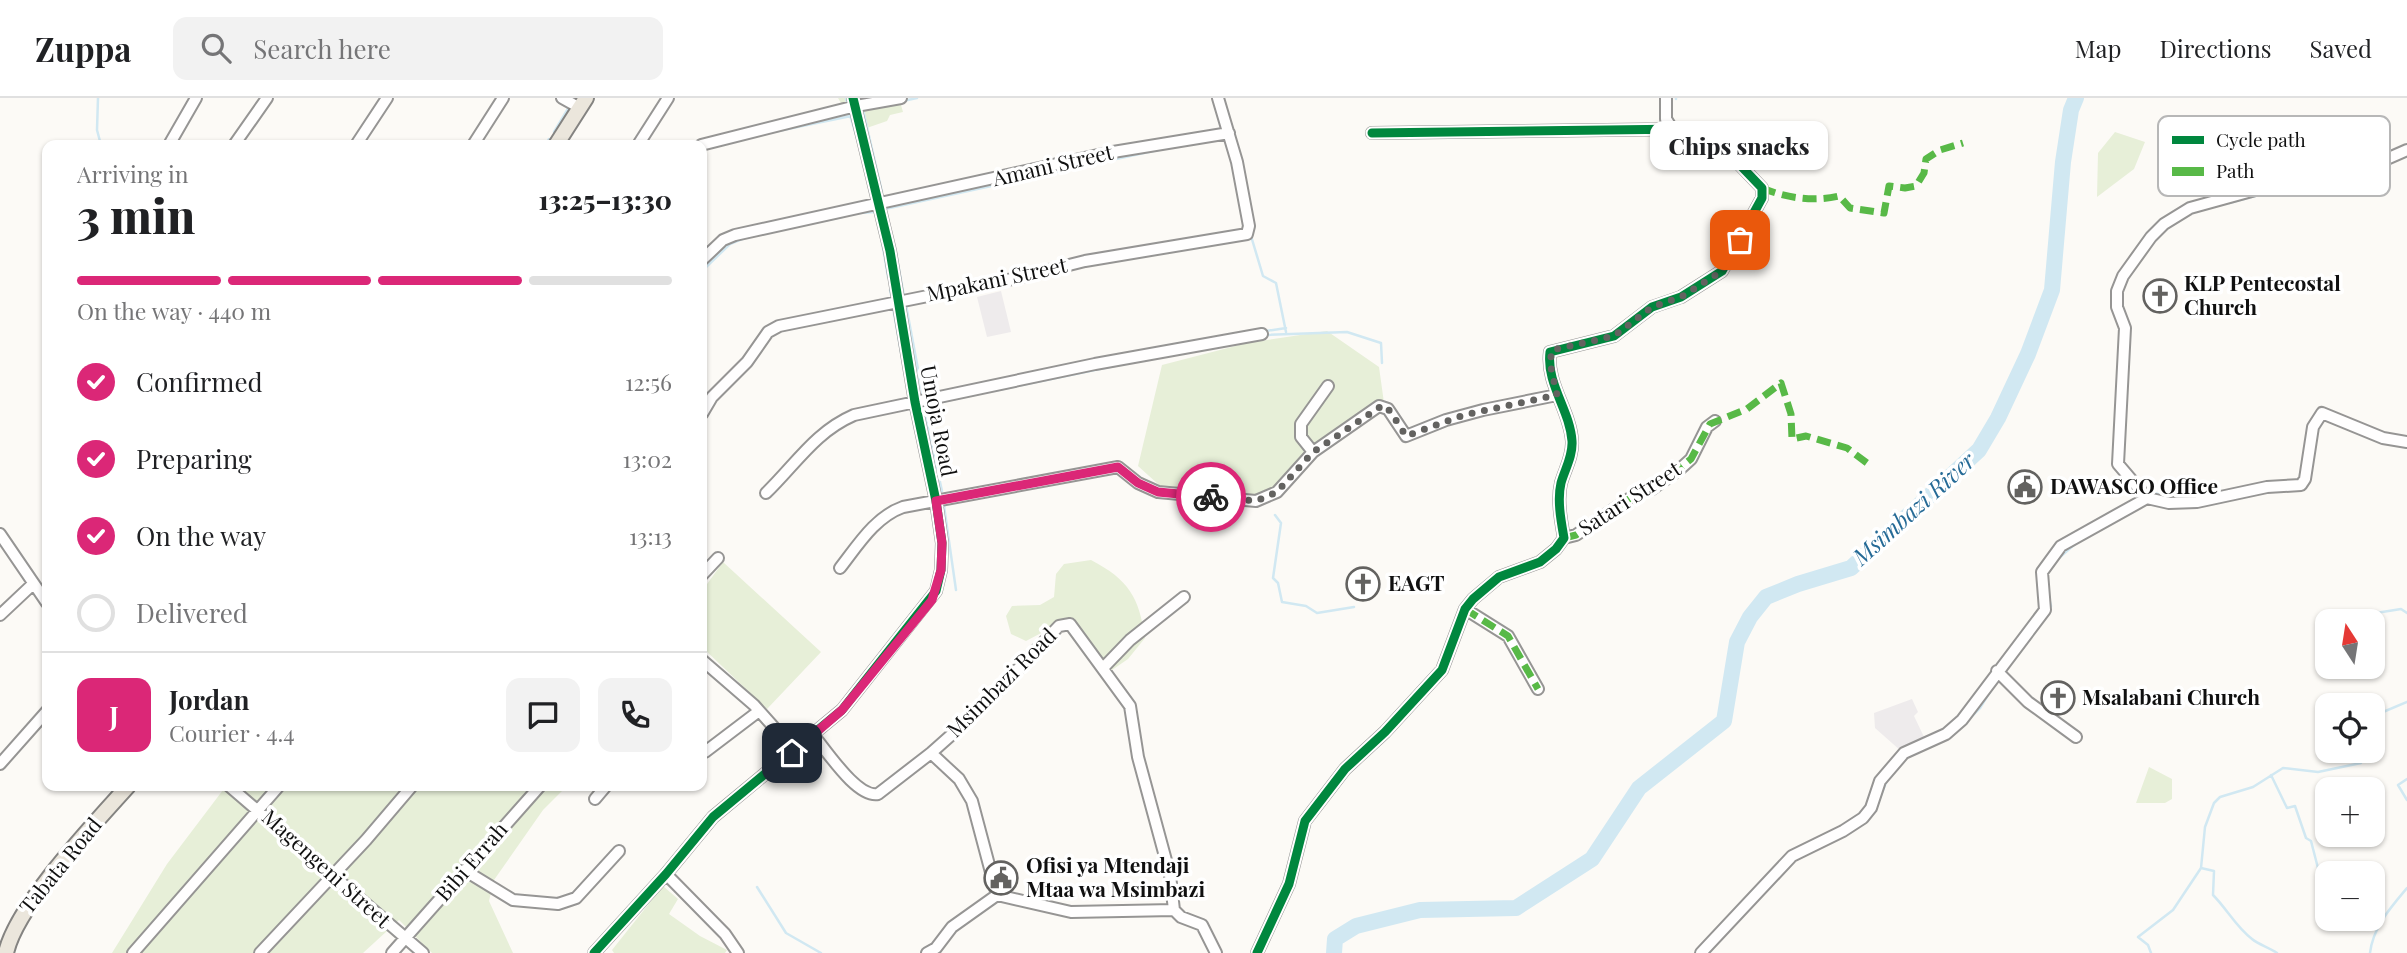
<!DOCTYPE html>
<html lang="en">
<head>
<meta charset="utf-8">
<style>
  :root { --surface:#fff; --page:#f2f2f2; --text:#202124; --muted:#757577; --line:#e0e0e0; --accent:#db2777 }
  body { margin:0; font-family:"Playfair Display",serif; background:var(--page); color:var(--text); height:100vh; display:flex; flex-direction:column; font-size:26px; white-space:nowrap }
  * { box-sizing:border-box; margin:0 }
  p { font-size:23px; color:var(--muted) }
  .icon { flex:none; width:38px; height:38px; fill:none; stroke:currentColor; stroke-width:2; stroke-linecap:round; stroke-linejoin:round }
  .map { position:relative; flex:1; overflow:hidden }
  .side { position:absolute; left:42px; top:42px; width:665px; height:651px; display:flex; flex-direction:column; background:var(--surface); border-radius:14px; box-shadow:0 2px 5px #0004 }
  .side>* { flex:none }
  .needle { width:46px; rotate:348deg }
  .buttons { position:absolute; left:2315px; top:511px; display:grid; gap:14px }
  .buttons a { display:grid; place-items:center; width:70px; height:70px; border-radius:14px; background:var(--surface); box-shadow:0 2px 5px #0004; font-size:35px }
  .pin { position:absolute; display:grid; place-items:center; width:60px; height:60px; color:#fff; margin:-30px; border-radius:14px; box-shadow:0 4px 10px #0006 }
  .courier { position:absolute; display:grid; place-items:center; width:70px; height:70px; margin:-35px; border:5px solid #db2777; border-radius:50%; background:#fff; color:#222; box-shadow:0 2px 9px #0007 }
  .bubble { position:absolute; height:49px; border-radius:14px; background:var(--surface); box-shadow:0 2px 5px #0004; font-size:23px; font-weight:800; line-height:49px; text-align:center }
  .summary em { font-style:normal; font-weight:800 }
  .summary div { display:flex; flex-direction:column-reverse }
  .summary { display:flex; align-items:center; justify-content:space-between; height:119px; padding:0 35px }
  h1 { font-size:46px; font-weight:800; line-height:52px }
  .bar { display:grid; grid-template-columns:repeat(4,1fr); gap:10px 7px; align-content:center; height:84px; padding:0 35px }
  .bar i { height:9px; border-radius:5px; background:var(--line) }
  .bar .selected { background:var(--accent) }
  .bar p { grid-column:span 4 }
  .line { display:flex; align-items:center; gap:18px; padding:0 35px; border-top:2px solid var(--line) }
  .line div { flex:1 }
  .round { display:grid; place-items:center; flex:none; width:74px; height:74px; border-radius:14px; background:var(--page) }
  ol { padding:0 35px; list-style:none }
  li { display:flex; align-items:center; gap:21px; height:77px }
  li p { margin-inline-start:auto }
  li .icon { padding:7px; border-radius:50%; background:var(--accent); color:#fff; stroke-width:4 }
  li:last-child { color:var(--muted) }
  li i { width:38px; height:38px; border:4px solid var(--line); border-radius:50% }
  header { display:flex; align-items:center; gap:42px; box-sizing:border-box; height:98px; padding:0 35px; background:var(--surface); border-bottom:2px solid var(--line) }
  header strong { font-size:33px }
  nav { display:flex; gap:38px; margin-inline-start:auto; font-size:24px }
  .search { width:490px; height:63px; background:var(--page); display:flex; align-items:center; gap:18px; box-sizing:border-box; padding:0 24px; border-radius:14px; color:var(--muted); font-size:26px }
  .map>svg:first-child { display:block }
</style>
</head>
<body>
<header>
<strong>Zuppa</strong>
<div class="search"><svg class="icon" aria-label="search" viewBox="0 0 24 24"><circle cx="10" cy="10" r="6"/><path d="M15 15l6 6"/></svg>Search here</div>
<nav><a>Map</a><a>Directions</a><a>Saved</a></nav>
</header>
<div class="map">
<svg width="2407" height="855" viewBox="0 0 2407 855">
  <rect width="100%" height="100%" fill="#fcfaf6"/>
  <path fill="#eeebec" d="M1001,193L1011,234L987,239L977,199Z
    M1912,601L1918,614L1914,618L1925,641L1901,653L1875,630L1874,615Z"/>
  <path fill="#e7efd8" d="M838,0H899L903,14L890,17L887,23L858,33Z
    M2115,34L2145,44L2134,71L2097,99L2098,55Z
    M1327,233L1379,269L1385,312L1351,319L1313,355L1296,383L1265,399L1169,396L1138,368L1162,267L1247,245Z
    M1091,462C1129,482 1139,499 1145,540L1128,561L1112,572C1089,563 1082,536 1060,525L1026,543L1011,536L1006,518L1012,508L1040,507L1054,499L1056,476L1064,466Z
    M723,464L821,554L767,611L702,549V493Z
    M2149,669L2172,681V701L2165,705H2136Z
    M226,688H567L543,712L494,782L489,803L513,855H432L399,822L363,855H112L167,766Z
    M663,788L678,801L669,816L700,838L727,852L725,855H614L612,852Z"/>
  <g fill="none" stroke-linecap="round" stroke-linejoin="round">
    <path stroke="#d1e8f2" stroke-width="2.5" d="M98,0L97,32L101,47
      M846,0L847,4
      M1676,0V1
      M903,3L917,0
      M863,12L882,94
      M849,14L860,50
      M554,34L569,9
      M773,34L851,18
      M545,47L549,41
      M2350,83L2363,79L2372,73
      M2229,105L2255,98
      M859,115L875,114
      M808,126L842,119
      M1251,138L1263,178L1276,185L1286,234
      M882,144L888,179
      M894,148L885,111L1167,50
      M896,155L904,198
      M702,173L730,146L747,139
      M890,192L892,201
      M906,207L923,298
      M890,211L893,210L907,287
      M785,232L794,230
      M1266,233L1286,230
      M1266,237L1347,234L1381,245L1382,265
      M1155,250L1204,241
      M998,292L1129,265
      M2146,392L2172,401
      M942,393L923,308L978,296
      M944,408L956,492
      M1275,417L1281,425L1273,480L1278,485L1282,504L1306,508L1317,515L1354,509
      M2059,460L2075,446
      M2049,513L2051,508L2049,500
      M2351,519L2401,511L2407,515
      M2023,550L2031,539
      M1968,622L1980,610L1993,589
      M2373,623L2376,617L2407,604
      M2271,677L2287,710L2295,708L2306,740L2311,743L2319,774L2328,777
      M2407,681L2398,687L2407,702
      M1878,705L1887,682
      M2201,770L2214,773L2213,797C2227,811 2236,829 2252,841C2259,847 2269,849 2277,855
      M2356,775L2357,767
      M757,789L786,835L821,855
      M2151,855L2148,847L2138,839L2173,812L2201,770L2205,729L2214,705L2220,699L2253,689L2283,670L2318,674L2361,665L2360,653
      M2370,855C2373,829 2391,809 2407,790"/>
    <path stroke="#d1e8f2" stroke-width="16" d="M1334,855L1335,841L1356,828L1420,812L1516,810L1592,761L1639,690L1724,623L1737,544L1750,519L1766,499L1798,486L1851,470L1979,352L1998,320L2028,256L2052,192L2063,64L2071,12L2076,0"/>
    <defs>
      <path id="minor" d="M562,0L580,10
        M1666,0V21L1671,29
        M169,47L196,0
        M234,47L267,0
        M356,47L387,0
        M473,47L503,0
        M638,47L668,0
        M701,47L856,8L901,0
        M2407,52L2341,81L2300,89L2259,91L2190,110L2164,126L2151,139L2123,178L2117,193V209L2125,230L2118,366L2147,400L2169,405L2197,404L2267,389L2301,387L2305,381L2313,329L2322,315L2383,340L2407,344
        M702,162L723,142L735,137L1107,55L1229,35
        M702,316L712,299L747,264L768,234L779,228L1017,180L1085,163L1247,136L1249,128L1237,64L1218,0
        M1313,354L1301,339V326L1328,288
        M766,395C796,366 815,334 854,317L1095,266L1262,236
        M0,436L47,505
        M1564,440L1576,437L1639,394L1652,391L1680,371L1691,361L1707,329L1715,323
        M840,470C858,447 875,419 903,409L1118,369L1138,385L1158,394L1256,403L1277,394L1313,354L1379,308L1388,311L1406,338L1446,322L1483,312L1557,297
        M702,477L718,460
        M1465,511L1508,538L1538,591
        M0,517L33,486
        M702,562L754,607L795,653
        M1104,569L1130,542L1184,499
        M1997,573L2028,604L2076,639
        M814,638C827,653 857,700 878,696L931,655L976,615L1059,528L1070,526L1130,608L1138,659L1170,777L1174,812L1181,819L1202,827L1216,855
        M705,654L759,613
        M0,666L47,613
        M229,688L423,855
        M595,701L606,688
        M464,772L513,802L558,806L576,800L619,753
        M666,776L725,836L738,855
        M997,797L1071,814L1174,812
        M133,855L279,688
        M260,855L366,742L412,688
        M392,855L540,688
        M594,855L666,776L713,719L842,612L936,493L941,472L942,445L936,403L915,304L890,153L853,0
        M927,855L936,850L952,829L997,797L972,703L959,681L931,655
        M1257,855L1289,786L1305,723L1345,671L1385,634L1442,572L1465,511L1473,501L1499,479L1540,464L1556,451L1564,440C1561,423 1557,402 1561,385C1565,371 1573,358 1572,343C1570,312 1546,286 1550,254L1614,238L1652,209L1681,199L1722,173L1762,100V90L1718,44L1687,31L1372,35
        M1701,855L1792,758L1843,733L1863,720L1871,710L1880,683L1904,655L1946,636L1962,622L2045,512L2042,474L2061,448L2147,400"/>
      <path id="major" d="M556,47L586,0
        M6,855C16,808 94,726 128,688"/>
    </defs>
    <use href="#minor" stroke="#969594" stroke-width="14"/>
    <use href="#major" stroke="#848381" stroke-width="18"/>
    <use href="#minor" stroke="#fffefe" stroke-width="10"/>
    <use href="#major" stroke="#ebe6dc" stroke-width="14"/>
    <path stroke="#58b947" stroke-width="7" stroke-dasharray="14 7" stroke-linecap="butt" d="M1762,90C1786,100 1813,104 1839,98L1850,110L1884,115L1889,88L1905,90L1916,88L1924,75L1926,61L1940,52L1963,45
      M1564,440L1576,437L1639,394L1659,387L1691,361L1710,326L1747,311L1781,285L1791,316L1792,341L1806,338L1847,350L1871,368
      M1465,511L1508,538L1538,591"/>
    <defs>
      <path id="cycleway" d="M594,855L666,776L713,719L842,612L936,493L941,472L942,445L936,403L915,304L890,153L853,0
        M1257,855L1289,786L1305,723L1345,671L1385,634L1442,572L1465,511L1473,501L1499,479L1540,464L1556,451L1564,440C1561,423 1557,402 1561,385C1565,371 1573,358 1572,343C1570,312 1546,286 1550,254L1614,238L1652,209L1681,199L1722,173L1762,100V90L1718,44L1687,31L1372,35"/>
    </defs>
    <use href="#cycleway" stroke="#fff" stroke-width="13"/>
    <use href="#cycleway" stroke="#00873e" stroke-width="9"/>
  </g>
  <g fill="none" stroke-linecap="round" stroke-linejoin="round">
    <path stroke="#636260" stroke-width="7" stroke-dasharray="0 12.6" d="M1211,399L1256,403L1266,399L1277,394L1313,354L1383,307L1390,313L1406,338L1464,317L1557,297L1550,265L1552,252L1614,238L1652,209L1681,199L1722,173L1740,142"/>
    <path stroke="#db2777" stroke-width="9" d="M792,655L842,612L932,502L941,472L942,445L936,403L1118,369L1138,385L1158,394L1211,399"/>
  </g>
  <defs>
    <symbol id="church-ring" viewBox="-11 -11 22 22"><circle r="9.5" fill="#fff" stroke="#636260" stroke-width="1.5"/><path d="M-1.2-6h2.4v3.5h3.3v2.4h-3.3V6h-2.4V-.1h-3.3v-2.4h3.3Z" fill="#636260"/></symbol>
    <symbol id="civic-ring" viewBox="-11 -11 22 22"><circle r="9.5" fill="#fff" stroke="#636260" stroke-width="1.5"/><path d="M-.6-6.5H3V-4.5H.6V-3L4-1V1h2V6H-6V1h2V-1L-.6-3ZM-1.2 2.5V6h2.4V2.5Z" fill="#636260"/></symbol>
  </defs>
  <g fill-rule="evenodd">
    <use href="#church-ring" x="2141" y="179" width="38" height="38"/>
    <use href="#civic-ring" x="2006" y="370" width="38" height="38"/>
    <use href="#church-ring" x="1344" y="467" width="38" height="38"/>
    <use href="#church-ring" x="2039" y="581" width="38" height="38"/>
    <use href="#civic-ring" x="982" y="761" width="38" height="38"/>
  </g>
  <g text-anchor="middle" stroke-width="7" stroke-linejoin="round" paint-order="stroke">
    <g font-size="21" fill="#101010" stroke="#fff">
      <text transform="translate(1053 68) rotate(-13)" y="7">Amani Street</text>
      <text transform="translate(997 182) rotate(-12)" y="7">Mpakani Street</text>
      <text transform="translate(938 323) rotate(79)" y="7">Umoja Road</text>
      <text transform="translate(1630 401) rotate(-33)" y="7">Satari Street</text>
      <text transform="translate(1002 585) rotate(-45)" y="7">Msimbazi Road</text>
      <text transform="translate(472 764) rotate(-49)" y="7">Bibi Errah</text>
      <text transform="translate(61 768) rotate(-51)" y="7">Tabata Road</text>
      <text transform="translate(326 771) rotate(42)" y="7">Magengeni Street</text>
    </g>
    <g font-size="21" font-weight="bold" fill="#101010" stroke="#fff" text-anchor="start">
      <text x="2184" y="193">KLP Pentecostal<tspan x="2184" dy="24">Church</tspan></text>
      <text x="2050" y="396">DAWASCO Office</text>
      <text x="1388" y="493">EAGT</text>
      <text x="2082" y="607">Msalabani Church</text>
      <text x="1026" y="775">Ofisi ya Mtendaji<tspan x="1026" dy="24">Mtaa wa Msimbazi</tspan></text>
    </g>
    <g font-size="23" font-style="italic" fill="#256a96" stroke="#fff">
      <text transform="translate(1914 411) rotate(-42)" y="8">Msimbazi River</text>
    </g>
  </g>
  <rect x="2158" y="18" width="232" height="80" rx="10" fill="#fff" stroke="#b7b7b7" stroke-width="2"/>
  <rect x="2172" y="38" width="32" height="8" fill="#00873e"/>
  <rect x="2172" y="69" width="32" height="9" fill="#58b947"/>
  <g font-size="19" fill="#101010">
    <text x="2216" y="49">Cycle path</text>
    <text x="2216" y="80">Path</text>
  </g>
</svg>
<div class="buttons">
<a><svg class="needle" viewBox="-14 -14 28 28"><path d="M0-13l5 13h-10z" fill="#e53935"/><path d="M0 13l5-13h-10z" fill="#757577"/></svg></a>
<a><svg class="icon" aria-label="locate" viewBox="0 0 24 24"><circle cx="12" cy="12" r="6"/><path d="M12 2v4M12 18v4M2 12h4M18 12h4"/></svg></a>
<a>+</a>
<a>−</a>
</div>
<div class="pin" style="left:1740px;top:142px;background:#ea580c"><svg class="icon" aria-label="bag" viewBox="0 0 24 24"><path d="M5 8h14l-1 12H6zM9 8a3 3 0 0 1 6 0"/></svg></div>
<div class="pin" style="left:792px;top:655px;background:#1f2937"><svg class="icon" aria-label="home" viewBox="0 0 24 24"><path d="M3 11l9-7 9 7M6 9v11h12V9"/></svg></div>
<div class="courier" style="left:1211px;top:399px"><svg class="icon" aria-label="bike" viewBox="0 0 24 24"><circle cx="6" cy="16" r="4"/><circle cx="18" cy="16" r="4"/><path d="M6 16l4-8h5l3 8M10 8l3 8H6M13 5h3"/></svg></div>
<div class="bubble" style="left:1650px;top:23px;width:178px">Chips snacks</div>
<section class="side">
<div class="summary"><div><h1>3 min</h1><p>Arriving in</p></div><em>13:25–13:30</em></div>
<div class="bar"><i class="selected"></i><i class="selected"></i><i class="selected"></i><i></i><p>On the way · 440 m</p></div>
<ol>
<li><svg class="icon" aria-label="check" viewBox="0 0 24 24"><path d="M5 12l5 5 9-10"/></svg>Confirmed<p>12:56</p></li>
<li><svg class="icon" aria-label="check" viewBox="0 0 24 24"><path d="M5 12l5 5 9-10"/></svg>Preparing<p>13:02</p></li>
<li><svg class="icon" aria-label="check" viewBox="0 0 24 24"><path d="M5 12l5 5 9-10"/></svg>On the way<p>13:13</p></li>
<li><i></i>Delivered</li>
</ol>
<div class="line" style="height:126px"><b class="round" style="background:var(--accent);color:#fff">J</b><div><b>Jordan</b><p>Courier · 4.4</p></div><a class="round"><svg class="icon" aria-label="chat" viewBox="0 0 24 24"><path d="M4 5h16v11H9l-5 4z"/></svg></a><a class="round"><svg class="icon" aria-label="phone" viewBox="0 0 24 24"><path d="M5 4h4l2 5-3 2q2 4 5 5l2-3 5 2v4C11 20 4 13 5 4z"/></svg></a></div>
</section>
</div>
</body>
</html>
